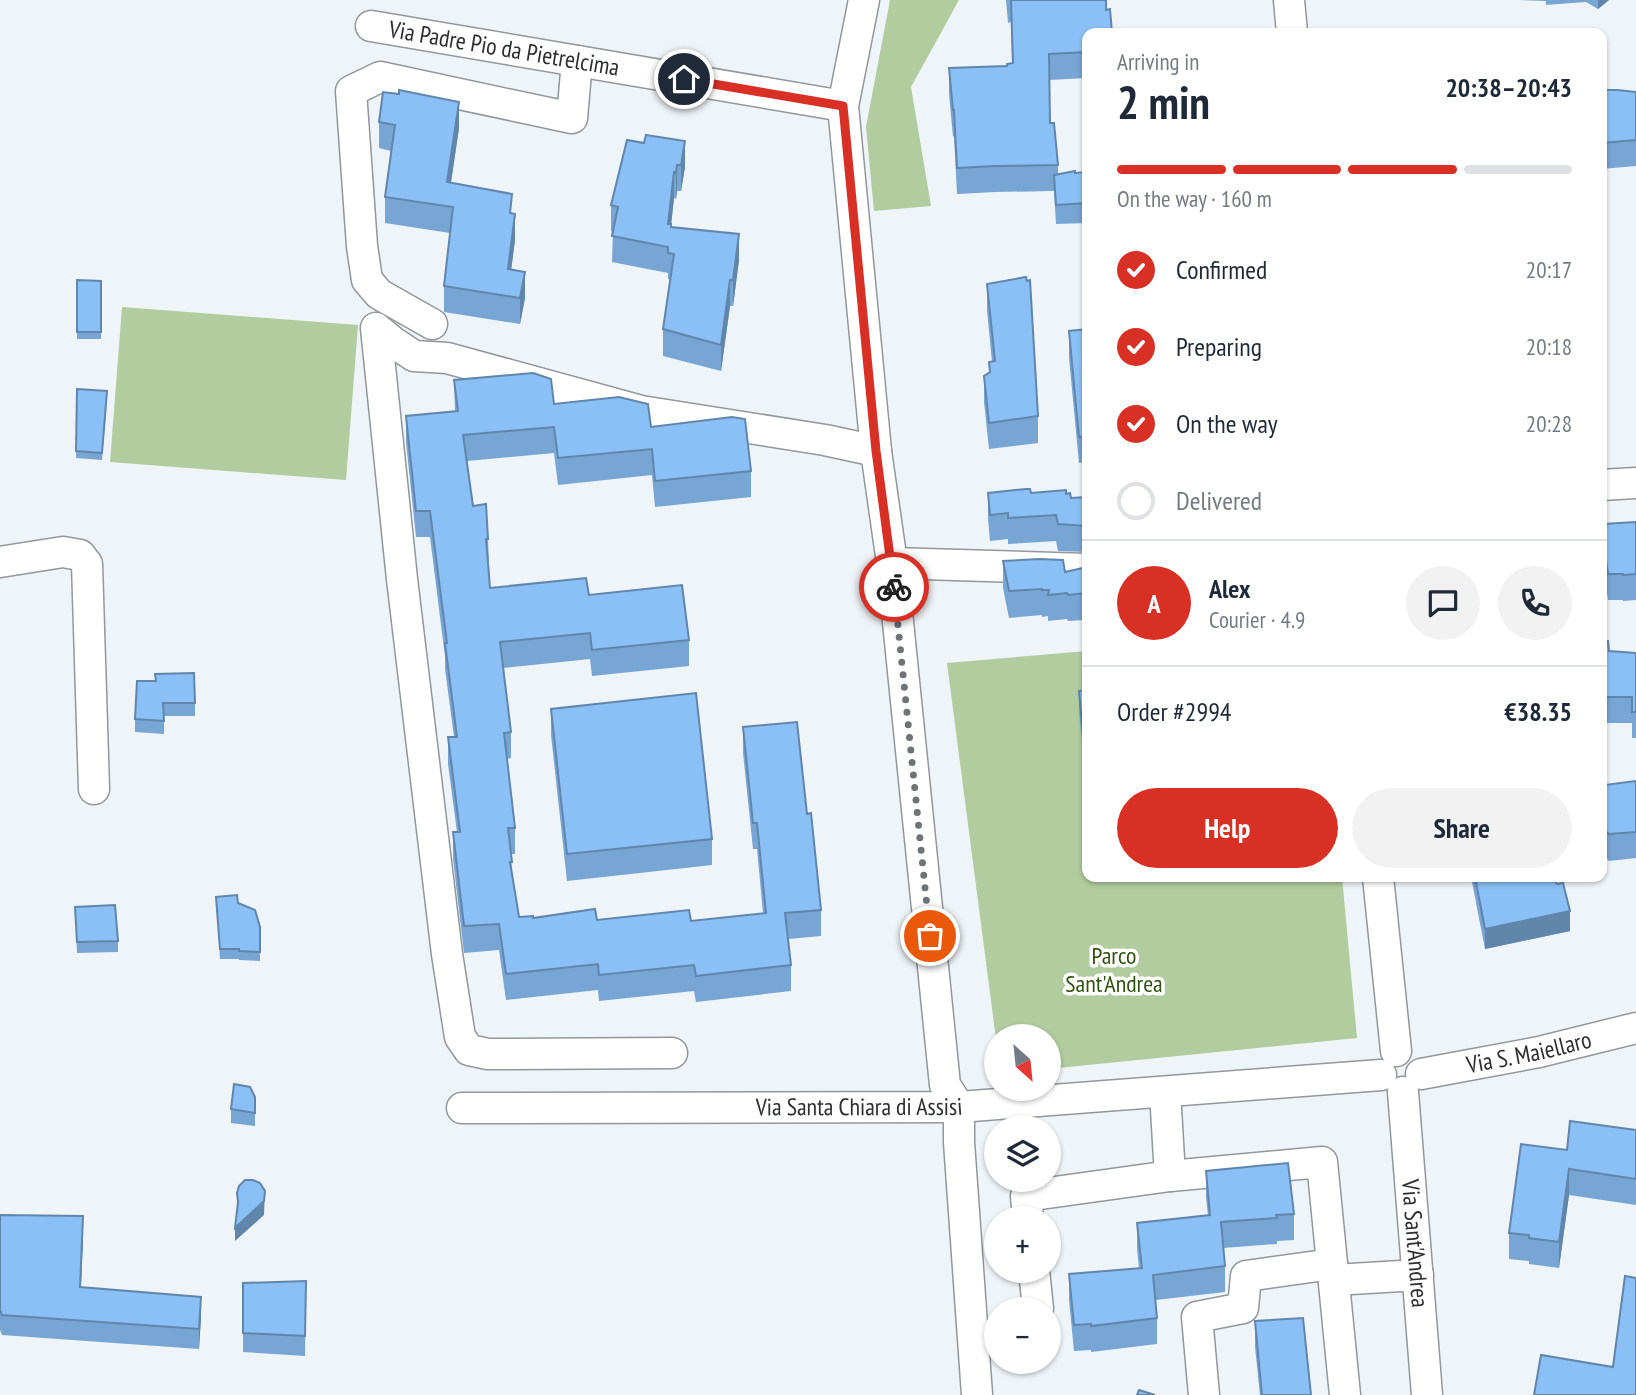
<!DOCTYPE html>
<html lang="en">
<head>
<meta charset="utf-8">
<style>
  :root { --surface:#fff; --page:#f2f2f3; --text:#1f2937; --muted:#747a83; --line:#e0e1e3; --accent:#d93025 }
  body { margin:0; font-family:"PT Sans Narrow",sans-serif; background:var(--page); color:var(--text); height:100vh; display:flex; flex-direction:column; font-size:26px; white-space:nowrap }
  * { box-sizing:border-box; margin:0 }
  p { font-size:23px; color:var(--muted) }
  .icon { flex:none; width:38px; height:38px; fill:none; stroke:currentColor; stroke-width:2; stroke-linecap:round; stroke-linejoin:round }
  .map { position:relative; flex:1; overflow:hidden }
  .details { position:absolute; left:1082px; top:28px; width:525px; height:854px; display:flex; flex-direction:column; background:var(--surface); border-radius:14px; box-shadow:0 2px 5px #0004 }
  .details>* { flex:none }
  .needle { width:46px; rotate:153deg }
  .buttons { position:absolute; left:984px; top:1024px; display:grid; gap:14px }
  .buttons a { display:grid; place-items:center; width:77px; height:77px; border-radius:50%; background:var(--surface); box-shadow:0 2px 5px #0004; font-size:35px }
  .pin { position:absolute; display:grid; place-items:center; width:60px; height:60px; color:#fff; margin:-30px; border:4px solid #fff; border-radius:50%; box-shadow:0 2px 7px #0007 }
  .courier { position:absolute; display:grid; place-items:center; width:70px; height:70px; margin:-35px; border:5px solid #d93025; border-radius:50%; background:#fff; color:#222; box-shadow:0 2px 9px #0007 }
  .headline em { font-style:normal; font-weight:800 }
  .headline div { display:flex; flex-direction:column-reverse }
  .headline { display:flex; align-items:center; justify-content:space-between; height:119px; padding:0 35px }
  h1 { font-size:46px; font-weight:800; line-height:52px }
  .bar { display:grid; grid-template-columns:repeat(4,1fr); gap:10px 7px; align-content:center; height:84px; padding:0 35px }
  .bar i { height:9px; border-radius:5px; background:var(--line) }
  .bar .selected { background:var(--accent) }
  .bar p { grid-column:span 4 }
  .line { display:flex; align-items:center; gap:18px; padding:0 35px; border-top:2px solid var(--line) }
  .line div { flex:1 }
  .round { display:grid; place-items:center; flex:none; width:74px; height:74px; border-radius:37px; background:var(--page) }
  ol { padding:0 35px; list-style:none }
  li { display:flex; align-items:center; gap:21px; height:77px }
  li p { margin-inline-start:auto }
  li .icon { padding:7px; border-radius:50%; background:var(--accent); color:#fff; stroke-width:4 }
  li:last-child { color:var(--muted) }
  li i { width:38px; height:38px; border:4px solid var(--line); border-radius:50% }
  .button { display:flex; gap:14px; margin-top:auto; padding:14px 35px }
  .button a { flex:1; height:80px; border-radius:42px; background:var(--accent); color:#fff; font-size:28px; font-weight:800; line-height:80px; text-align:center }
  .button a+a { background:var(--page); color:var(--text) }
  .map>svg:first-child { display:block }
</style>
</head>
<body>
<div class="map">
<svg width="1636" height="1395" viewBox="0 0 1636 1395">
  <rect width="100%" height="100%" fill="#eff4f8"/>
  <path fill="#b1cc9e" d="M890,0H959L911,87L931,206L874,211L866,127Z
    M122,307L358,325L346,480L110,462Z
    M1087,651V877H1342L1357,1038L1048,1069V1036H996V1039L947,663Z"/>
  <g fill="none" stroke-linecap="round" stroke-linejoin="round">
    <defs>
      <g id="minor">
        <path d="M864,0L843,106L876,451L892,563L945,1085L959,1107V1142L977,1395"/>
        <path d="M1289,0L1292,33"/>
        <path id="s1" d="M371,26L843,106"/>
        <path d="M432,324L379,294L367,280L362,246L351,91L380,77L572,118L577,61"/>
        <path d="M1601,485L1636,483"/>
        <path d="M0,562L63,552L80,555L87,564L94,789"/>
        <path d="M892,563L1087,569"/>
        <path d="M1378,877L1396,1051"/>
        <path d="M672,1053L488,1054L469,1050L460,1037L447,954L402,579L376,328L393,342L414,356L447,358L641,411L825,440L876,451"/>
        <path id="s2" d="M1421,1074L1539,1052L1636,1028"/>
        <path d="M1165,1092L1170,1176"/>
        <path id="s3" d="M1403,1092L1427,1395"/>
        <path id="s4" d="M462,1108L959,1107L1381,1075"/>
        <path d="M1028,1218L1026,1196L1170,1176L1322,1162L1345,1395"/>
        <path d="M1034,1270L1038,1309"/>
        <path d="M1334,1280L1418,1275"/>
        <path d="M1204,1395L1197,1317L1243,1308L1246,1276L1332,1264"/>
      </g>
    </defs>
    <use href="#minor" stroke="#93979b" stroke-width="33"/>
    <use href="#minor" stroke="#fff" stroke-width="30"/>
  </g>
  <path fill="#77a5d4" d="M1006,0H1106L1087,33V78L1049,80L1050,123L1058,165V174L1087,172V223L1056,224L1054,191L995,192L957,194L954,136L953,137L949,94V68L1007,66L1012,63L1011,22L1008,23Z
    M1518,0H1609L1598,9L1586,2L1546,5V1Z
    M1601,90L1636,92V166L1601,169Z
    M379,122L459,128L451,183L512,213L515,240L511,269L525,298L520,324L444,312V286L450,233L385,223V197L391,151L379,148Z
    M627,140L685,167L681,191H677L676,199L674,198L671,227L739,260L733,306H730L721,371L663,356V329L670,279H668V273L612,262L613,232L611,231V205Z
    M77,280L101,281V339H77Z
    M987,284L1038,416V443L989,449L984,402V376L989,372V362H992L987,310Z
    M1087,329V462L1079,463L1069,358V331Z
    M454,380L651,427L751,471V497L655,507L652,475L558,485L554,453L467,461L473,506L488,539L490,588L589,595L689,640V666L592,676L590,659L503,668L511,732V758L507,759L515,828V854H511L512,876L519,917L597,920L691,921L763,913L757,849H753L743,753V727L807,814L821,910V936L788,939L791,965V991L696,1002L694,991L599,1001L598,990L506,1000L499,950L464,953L453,859V832H457L448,764V737H454L445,669V657L430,537H416L406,442V416L455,412Z
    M77,389L107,397L102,460L76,458Z
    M988,493H1031L1066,494L1071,498L1087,497V552L1058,551L1056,541L1008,544V539L990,541L988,519Z
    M1601,509L1603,524L1636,522V600L1623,601V600H1608L1606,587L1601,588Z
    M1003,561L1065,572L1087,567V620L1068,621L1067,619L1048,621V616L1042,617V615L1009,618L1003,588Z
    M1601,641L1609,651L1636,653V738H1632V723H1601Z
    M155,681L195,703V716H164V734L135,732V719Z
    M1087,690V777H1085L1079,711V691Z
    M551,709L712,839V865L567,881L551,735Z
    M1601,765L1605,785L1636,781V858L1609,861L1601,853Z
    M1471,877H1540L1545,881L1570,931L1485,949Z
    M216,897L238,903L260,927V961L239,960V959H220Z
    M75,907L118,941V952L77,953Z
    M255,1097V1126L231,1123V1109Z
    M1636,1130V1205L1569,1195L1559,1268L1529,1264V1261L1509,1259V1233L1567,1150Z
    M1206,1171L1294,1214V1240L1277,1241V1244L1223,1248L1225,1266V1292L1156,1300L1157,1318V1344L1091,1352V1350L1074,1351L1069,1300V1274L1139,1268L1137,1249V1223L1208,1216L1206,1197Z
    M0,1215L83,1236L81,1288L201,1317L199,1349L2,1335L0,1330Z
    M306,1281L305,1356L243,1352V1283Z
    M1255,1321L1311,1395H1260L1255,1347Z"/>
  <path fill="#6186ac" d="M1598,0H1609L1598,9Z
    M459,102V128L447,208V182Z
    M685,141V167L681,191V165Z
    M677,165V191L676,199V173Z
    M674,172V198L668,250V224Z
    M515,214V240L508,295V269Z
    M739,234V260L733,306V280Z
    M525,272V298L520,324V298Z
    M730,280V306L721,371V345Z
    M1570,911V931L1485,949V929Z
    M1569,1169V1195L1559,1268V1242Z
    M265,1191L264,1215L235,1241V1228Z
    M83,1216V1236L80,1307V1287Z
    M201,1297V1317L199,1349V1329Z"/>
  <path fill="#8ac0f6" stroke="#6186ac" stroke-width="2" d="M1011,0H1106V10L1110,9L1112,33H1087V52L1049,54L1050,123H1054L1058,165L995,166L957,168L954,110H953L949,68L1007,66V64L1013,63Z
    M399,90L459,102L447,182L512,194L510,213L515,214L508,269L525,272L520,298L444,286L453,207L385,197L395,125L379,122L383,92L399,94Z
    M1601,90H1617L1636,92V140L1601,143Z
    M646,135L685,141L681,165H677L676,173L674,172L668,224H671V227L739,234L733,280H730L721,345L663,329L674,254L668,253V247L612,236L618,207L611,205L627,140L644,143Z
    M1075,171V173L1087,172V203L1056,205L1054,175Z
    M1026,277L1027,281L1030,280L1038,416L989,423L984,376L990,372L989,362L995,361L987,284Z
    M77,280L101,281V332H77Z
    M1087,329V436L1079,437L1069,331Z
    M533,373L551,379L554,404L619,397L648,404L651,427L732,417L745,419L751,471L655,481L652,449L558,458L554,427L463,435L473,506L486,504L488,539H486L490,588L586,578L589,595L682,585L689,640L592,650L590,633L500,642L511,732L504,733L515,828H508L512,862H510L519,917L533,916V918L595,909L597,920L689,910L691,921L766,913L757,823H753L743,727L797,722L807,814L811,813L821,910L785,913L791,965L696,976L694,965L599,975L598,964L506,974L499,924L464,926L453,832H460L448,737H457L445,643H447L430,511H416L406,416L458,411L454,380Z
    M77,389L107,391L102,453L76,451Z
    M1026,489H1030L1031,493L1066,490V494L1070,493L1071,498L1087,497V526L1058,524L1056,515L1008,518V513L990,515L988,493Z
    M1601,509L1603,524L1636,522V574L1623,575V574H1608L1606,561L1601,562Z
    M1039,559L1063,560L1065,572L1087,567V593L1068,595L1067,593L1048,595L1049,590H1042V589L1009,591L1003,561Z
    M1601,641H1608L1609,651L1636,653V712H1632V697H1601Z
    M194,673L195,703H163L164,721L135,719L137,681H156L155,674Z
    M1087,690V757H1085L1079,691Z
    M696,693L712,839L567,854L551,709Z
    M1601,765L1603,766L1605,785L1636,781V832L1609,834L1601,827Z
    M1475,877H1540L1545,881L1554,879L1557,884L1563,883L1570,911L1485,929Z
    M237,895L238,903L255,910L260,927V952L239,951V949H220L216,897Z
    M115,905L118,941L77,942L75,907Z
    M234,1084L250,1087L255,1097V1113L231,1109Z
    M1570,1121L1636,1130V1179L1569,1169L1559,1242L1529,1238V1235L1509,1233L1521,1144L1567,1150Z
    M1288,1163L1294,1214L1276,1215L1277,1218L1221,1222L1225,1266L1153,1275L1157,1318L1091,1326V1324L1074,1325L1069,1274L1142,1268L1137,1223L1210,1215L1206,1171Z
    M245,1180H253L260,1183L265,1191L264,1201L235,1228L238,1202L237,1193L239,1186Z
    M0,1215L83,1216L80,1287L201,1297L199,1329L2,1315L0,1310Z
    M1625,1276L1636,1278V1395H1534L1541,1355L1613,1367Z
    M306,1281L305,1336L243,1333V1283Z
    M1303,1318L1311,1395H1262L1255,1321Z
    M1139,1390L1155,1395H1137Z"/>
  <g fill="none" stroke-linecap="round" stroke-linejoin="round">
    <path stroke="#707376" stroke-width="7" stroke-dasharray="0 12.6" d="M894,587L930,936"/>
    <path stroke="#d93025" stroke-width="9" d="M684,79L843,106L876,451L894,587"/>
  </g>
  <g text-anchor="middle" stroke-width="7" stroke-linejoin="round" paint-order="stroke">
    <g font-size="24" fill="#2c2e30" stroke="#fff">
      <text dy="8" stroke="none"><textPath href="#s1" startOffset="135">Via Padre Pio da Pietrelcima</textPath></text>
      <text dy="8" stroke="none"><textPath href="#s2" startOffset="110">Via S. Maiellaro</textPath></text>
      <text dy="8" stroke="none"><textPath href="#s4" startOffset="397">Via Santa Chiara di Assisi</textPath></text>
      <text dy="8" stroke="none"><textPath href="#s3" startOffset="152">Via Sant'Andrea</textPath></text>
    </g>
    <g font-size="24" fill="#30510d" stroke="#fff">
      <text x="1114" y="964">Parco<tspan x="1114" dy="28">Sant'Andrea</tspan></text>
    </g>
  </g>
</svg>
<div class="buttons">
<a><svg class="needle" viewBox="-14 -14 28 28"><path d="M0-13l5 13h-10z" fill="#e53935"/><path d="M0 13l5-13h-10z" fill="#747a83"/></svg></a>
<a><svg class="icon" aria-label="layers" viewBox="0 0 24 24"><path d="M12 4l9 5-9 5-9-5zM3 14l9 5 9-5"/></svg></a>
<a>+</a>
<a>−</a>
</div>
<div class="pin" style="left:930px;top:936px;background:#ea580c"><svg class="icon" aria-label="bag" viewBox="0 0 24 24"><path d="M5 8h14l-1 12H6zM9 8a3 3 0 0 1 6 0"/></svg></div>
<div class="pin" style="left:684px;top:79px;background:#1f2937"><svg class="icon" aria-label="home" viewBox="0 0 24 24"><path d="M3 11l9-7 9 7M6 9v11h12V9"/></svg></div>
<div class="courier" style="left:894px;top:587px"><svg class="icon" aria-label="bike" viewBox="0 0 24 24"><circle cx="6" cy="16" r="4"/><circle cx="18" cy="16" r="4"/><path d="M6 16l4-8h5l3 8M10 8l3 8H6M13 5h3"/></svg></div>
<section class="details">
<div class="headline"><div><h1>2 min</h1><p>Arriving in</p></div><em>20:38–20:43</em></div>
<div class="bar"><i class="selected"></i><i class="selected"></i><i class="selected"></i><i></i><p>On the way · 160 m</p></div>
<ol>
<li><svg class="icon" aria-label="check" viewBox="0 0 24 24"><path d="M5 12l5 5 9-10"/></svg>Confirmed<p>20:17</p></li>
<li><svg class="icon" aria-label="check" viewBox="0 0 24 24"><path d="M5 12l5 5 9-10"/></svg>Preparing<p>20:18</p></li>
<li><svg class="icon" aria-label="check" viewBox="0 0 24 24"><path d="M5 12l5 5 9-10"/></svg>On the way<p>20:28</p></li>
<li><i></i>Delivered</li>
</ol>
<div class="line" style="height:126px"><b class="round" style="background:var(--accent);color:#fff">A</b><div><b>Alex</b><p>Courier · 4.9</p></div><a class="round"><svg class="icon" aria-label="chat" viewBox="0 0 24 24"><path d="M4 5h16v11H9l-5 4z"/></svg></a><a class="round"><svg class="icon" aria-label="phone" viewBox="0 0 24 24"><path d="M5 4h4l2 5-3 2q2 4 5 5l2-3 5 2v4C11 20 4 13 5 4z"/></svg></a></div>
<div class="line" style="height:91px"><div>Order #2994</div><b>€38.35</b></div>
<div class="button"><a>Help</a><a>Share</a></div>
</section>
</div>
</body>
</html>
